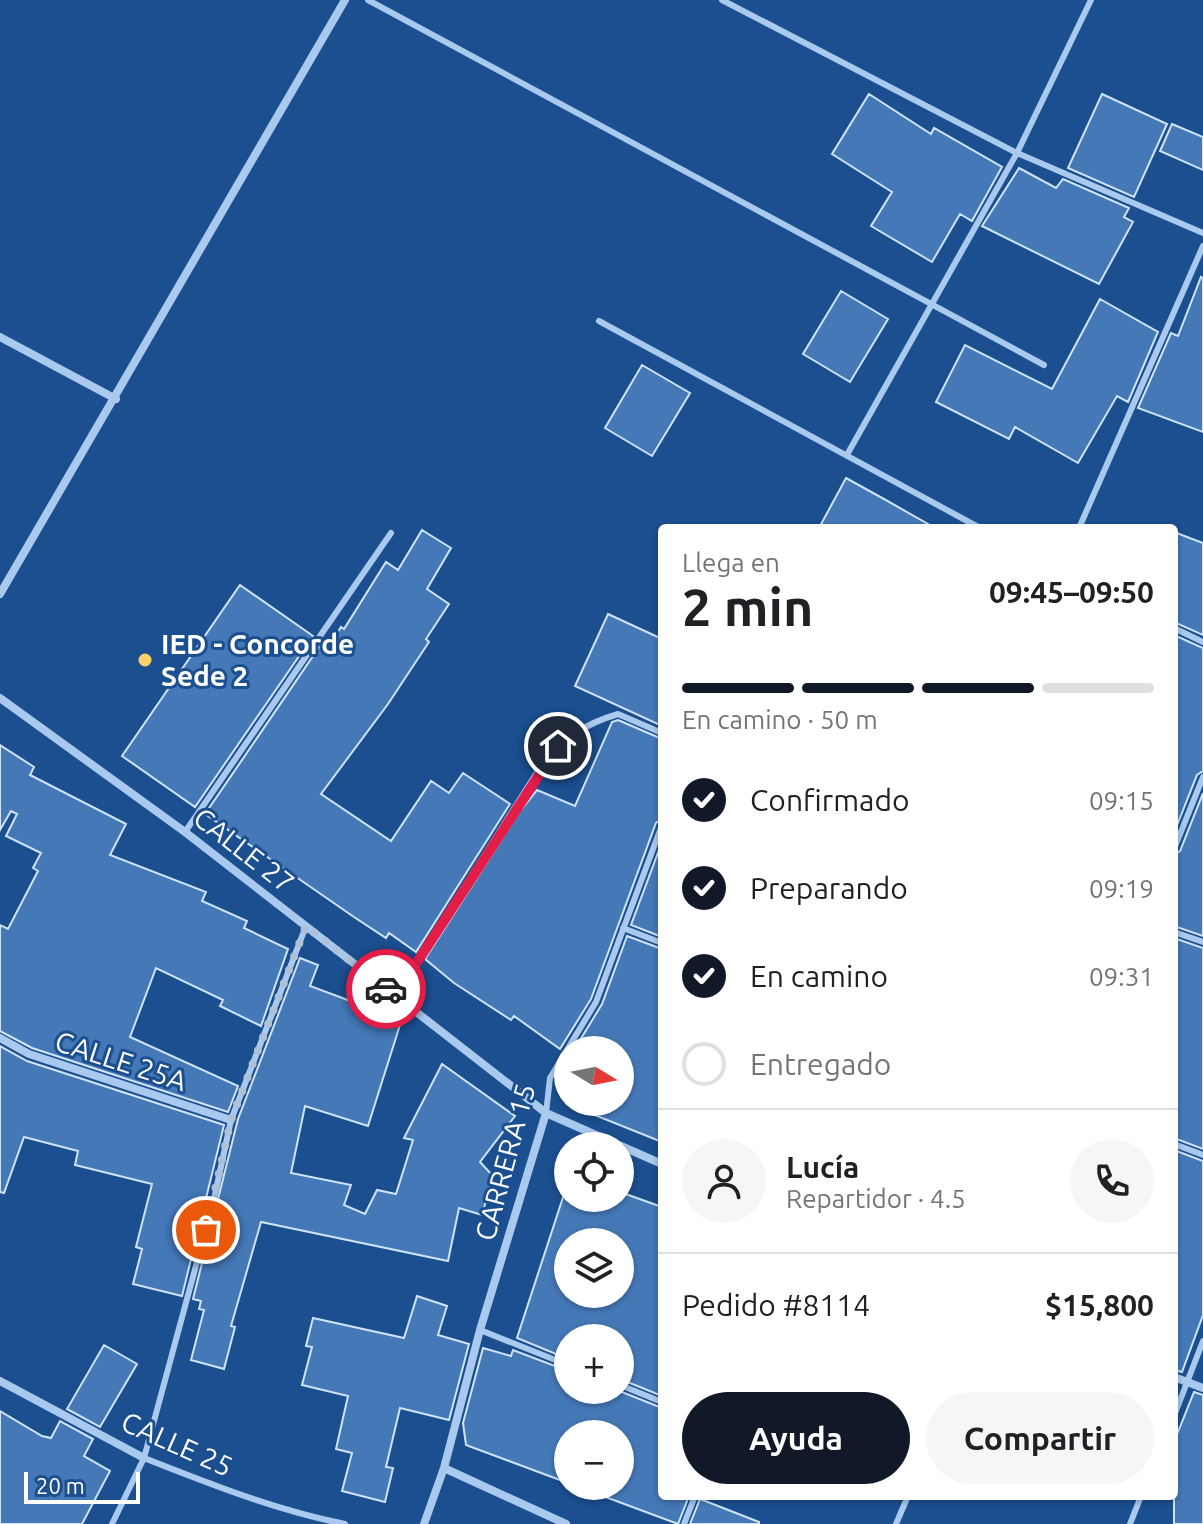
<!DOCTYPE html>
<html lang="es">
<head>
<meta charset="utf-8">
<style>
  :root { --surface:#fff; --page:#f6f6f6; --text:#202124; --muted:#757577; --line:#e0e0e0; --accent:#111827 }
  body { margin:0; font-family:Ubuntu,sans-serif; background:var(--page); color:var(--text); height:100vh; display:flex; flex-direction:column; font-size:30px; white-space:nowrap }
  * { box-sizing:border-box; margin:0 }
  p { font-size:26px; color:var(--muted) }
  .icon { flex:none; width:44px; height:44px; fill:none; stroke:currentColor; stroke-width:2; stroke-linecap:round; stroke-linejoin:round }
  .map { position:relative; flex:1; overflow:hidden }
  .side { position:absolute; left:658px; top:524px; width:520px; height:976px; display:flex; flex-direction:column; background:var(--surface); border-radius:8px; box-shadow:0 2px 6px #0004 }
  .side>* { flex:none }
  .needle { width:52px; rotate:100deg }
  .buttons { position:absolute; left:554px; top:1036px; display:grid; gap:16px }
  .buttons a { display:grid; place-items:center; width:80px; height:80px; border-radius:50%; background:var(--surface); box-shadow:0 2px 6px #0004; font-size:40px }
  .scale { position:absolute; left:24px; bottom:20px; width:116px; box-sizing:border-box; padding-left:8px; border:4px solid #fff; border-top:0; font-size:22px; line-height:28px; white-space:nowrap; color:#fff; -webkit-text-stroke:6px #1b4f8f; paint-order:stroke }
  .pin { position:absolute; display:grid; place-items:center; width:68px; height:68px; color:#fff; margin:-34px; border:4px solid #fff; border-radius:50%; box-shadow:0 2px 8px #0007 }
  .courier { position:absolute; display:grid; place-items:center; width:80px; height:80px; margin:-40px; border:6px solid #e11d48; border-radius:50%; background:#fff; color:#222; box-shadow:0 2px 10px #0007 }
  .overview em { font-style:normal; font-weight:700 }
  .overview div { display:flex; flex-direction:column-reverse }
  .overview { display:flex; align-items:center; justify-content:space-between; height:136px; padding:0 24px }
  h1 { font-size:52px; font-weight:700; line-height:60px }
  .bar { display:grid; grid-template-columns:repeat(4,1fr); gap:12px 8px; align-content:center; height:96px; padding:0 24px }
  .bar i { height:10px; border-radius:6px; background:var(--line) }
  .bar .selected { background:var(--accent) }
  .bar p { grid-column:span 4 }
  .line { display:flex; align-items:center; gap:20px; padding:0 24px; border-top:2px solid var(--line) }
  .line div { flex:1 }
  .round { display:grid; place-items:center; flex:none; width:84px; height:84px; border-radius:42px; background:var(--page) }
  ol { padding:0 24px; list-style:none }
  li { display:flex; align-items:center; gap:24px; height:88px }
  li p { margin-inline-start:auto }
  li .icon { padding:8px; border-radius:50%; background:var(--accent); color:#fff; stroke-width:4 }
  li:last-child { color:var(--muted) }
  li i { width:44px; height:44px; border:4px solid var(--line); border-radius:50% }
  .button { display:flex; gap:16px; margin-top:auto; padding:16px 24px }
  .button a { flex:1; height:92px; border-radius:48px; background:var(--accent); color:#fff; font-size:32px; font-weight:700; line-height:92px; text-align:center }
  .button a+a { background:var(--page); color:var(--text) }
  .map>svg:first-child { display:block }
</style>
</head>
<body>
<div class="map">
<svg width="1203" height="1524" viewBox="0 0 1203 1524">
  <rect width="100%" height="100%" fill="#1b4f8f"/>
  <path fill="#4478b7" stroke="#cfe3fa" stroke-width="2" fill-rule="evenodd" d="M869,94L931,134L934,128L1002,167L972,221L960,214L932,262L871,226L892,192L832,154Z
    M1102,94L1167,124L1134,197L1068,168Z
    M1172,124L1203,137V170L1160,151Z
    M1019,168L1056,188L1063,179L1129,208L1124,217L1133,222L1099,284L982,226Z
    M1201,277L1203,278V432L1138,408L1171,333L1178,336Z
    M841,291L888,319L850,382L803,354Z
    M1100,299L1158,332L1128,402L1117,396L1078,463L1015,427L1009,439L936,402L965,345L1052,389Z
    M642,365L690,393L652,456L605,428Z
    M846,478L884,499L935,528H819Z
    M422,530L451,548L427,589L449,604L426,639L429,642L388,704L321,794L391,841L431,781L449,793L463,773L510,804L416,952L389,933L386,938L354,917L205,814L322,643L328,647L341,627L344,629L386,562L398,570Z
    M1174,532L1203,543V635L1174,622Z
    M240,585L313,636L195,807L122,756Z
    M608,614L662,639V726L575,686Z
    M1174,635L1203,648V771L1197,775L1174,833Z
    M618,720L662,739V819L656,823L591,999L560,1049L514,1016L511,1020L454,983L425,959L520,811L537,790L575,806L612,722Z
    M0,745L34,767L30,775L126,824L110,855L206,892L202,901L247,921L244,928L288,949L261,1026L220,1006L223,1000L156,968L130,1037L238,1086L228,1112L32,1048L0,1031V925L8,929L38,871L33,868L41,853L6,836L17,814L11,811L0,830Z
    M1203,793V936L1174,926V855L1180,851Z
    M662,842V937L631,925Z
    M627,936L662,949V1142L592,1114L596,1102H620V1050H574L602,1004Z
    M1174,938L1203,948V1149L1174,1138Z
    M300,958L318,965L310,986L385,1014L400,1025L368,1126L305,1106L291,1173L351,1185L344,1205L365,1214L377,1190L396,1194L413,1140L404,1138L442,1064L515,1116L480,1162L493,1176L482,1215L459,1208L448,1261L261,1222L231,1326L235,1327L224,1369L191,1360L204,1310L199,1309L201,1301L193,1299L238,1119Z
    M0,1046L27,1061L224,1125L182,1296L133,1284L142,1249L136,1247L152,1184L75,1165L78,1151L24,1137L4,1193L0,1192Z
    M1174,1150L1203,1161V1315L1182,1372L1174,1370Z
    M568,1182V1198H620V1192L662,1207V1396L620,1379V1338H568V1359L517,1338ZM568,1242H620V1294H568Z
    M417,1296L447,1306L438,1335L469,1344L449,1420L400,1408L386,1467L393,1468L385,1502L342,1491L352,1453L336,1449L348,1396L302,1385L312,1347L306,1346L313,1318L404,1338Z
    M104,1345L137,1364L100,1427L67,1409Z
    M483,1348L511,1356L513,1350L568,1371V1390H617L662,1408V1496H689L678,1524L576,1486H620V1434H568V1483L466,1445L463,1423Z
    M1194,1392L1203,1395V1524H1174V1442Z
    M0,1411L42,1436L51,1438L60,1421L93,1439L84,1456L110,1471L82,1524H0Z
    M700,1499L759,1522V1524H690Z"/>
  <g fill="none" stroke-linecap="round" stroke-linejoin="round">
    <path stroke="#a9c9ee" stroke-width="6" d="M368,0L1044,365
      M722,0L1017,153L1203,233
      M599,321L980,528
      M848,453L1017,153L1091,0
      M1079,528L1203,246
      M1174,628L1203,642
      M185,832L391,533
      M1174,849L1203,777
      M623,928L662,943
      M1174,932L1203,942
      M395,996L541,766C564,738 584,724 618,714L662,733
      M546,1113L550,1078L596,1002L662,825
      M1174,1144L1203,1155
      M480,1330L568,1365
      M620,1385L662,1402
      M1174,1416L1203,1341
      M144,1458C210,1484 275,1510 345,1524
      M112,1524L144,1458L214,1199L231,1120L306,926
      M684,1524L695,1496
      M896,1524L908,1496
      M1130,1524L1141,1496"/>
    <path stroke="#a9c9ee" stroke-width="8" d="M0,337L116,399
      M0,594L345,0
      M0,698L185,832L546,1113L662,1164
      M0,1038L29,1054L231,1120
      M1174,1377L1203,1388
      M0,1381L144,1458
      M444,1468L566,1524
      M424,1524L444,1468L480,1330L546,1113"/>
  </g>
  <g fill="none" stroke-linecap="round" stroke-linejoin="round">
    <path stroke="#afc1d8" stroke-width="8" stroke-dasharray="0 14.4" d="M206,1230L231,1120L306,926L386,989"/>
    <path stroke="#e11d48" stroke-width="10" d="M386,989L395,996L558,746"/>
  </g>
  <circle fill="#ffd166" stroke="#1b4f8f" stroke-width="3" cx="145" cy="660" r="8"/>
  <g text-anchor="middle" stroke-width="6" stroke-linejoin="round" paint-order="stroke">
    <g font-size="28" font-weight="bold" fill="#fff" stroke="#1b4f8f" text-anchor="start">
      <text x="161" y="654">IED - Concorde<tspan x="161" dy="32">Sede 2</tspan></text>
    </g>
    <g font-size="28" fill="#fff" stroke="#1b4f8f">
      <text transform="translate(244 850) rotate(38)" y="10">CALLE 27</text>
      <text transform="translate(121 1061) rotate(18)" y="10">CALLE 25A</text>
      <text transform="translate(505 1162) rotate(-75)" y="10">CARRERA 15</text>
      <text transform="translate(177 1444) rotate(24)" y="10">CALLE 25</text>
    </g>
  </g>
</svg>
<div class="buttons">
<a><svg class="needle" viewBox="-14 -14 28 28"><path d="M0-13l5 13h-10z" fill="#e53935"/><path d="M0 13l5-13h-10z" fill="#757577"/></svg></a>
<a><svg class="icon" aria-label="locate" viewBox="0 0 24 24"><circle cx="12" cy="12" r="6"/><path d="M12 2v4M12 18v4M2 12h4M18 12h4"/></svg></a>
<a><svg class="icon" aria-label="layers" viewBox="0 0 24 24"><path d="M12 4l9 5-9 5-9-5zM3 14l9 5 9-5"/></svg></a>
<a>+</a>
<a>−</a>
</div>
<div class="scale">20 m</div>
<div class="pin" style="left:206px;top:1230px;background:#ea580c"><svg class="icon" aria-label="bag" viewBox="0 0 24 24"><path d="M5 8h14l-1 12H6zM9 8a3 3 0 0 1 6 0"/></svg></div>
<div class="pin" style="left:558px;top:746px;background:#1f2937"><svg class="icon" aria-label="home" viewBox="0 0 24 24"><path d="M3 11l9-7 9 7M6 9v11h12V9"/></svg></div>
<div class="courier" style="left:386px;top:989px"><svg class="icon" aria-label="car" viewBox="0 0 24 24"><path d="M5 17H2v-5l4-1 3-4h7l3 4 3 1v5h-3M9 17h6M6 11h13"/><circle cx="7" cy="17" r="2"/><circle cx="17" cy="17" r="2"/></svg></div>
<section class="side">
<div class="overview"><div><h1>2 min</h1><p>Llega en</p></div><em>09:45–09:50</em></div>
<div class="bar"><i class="selected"></i><i class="selected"></i><i class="selected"></i><i></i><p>En camino · 50 m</p></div>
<ol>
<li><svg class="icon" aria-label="check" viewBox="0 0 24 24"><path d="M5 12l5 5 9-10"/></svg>Confirmado<p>09:15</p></li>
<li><svg class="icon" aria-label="check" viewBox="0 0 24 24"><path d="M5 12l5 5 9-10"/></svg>Preparando<p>09:19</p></li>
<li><svg class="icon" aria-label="check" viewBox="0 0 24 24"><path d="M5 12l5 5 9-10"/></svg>En camino<p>09:31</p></li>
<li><i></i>Entregado</li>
</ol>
<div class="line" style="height:144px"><a class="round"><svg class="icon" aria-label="person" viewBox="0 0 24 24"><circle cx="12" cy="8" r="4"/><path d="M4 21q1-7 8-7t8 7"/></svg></a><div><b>Lucía</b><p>Repartidor · 4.5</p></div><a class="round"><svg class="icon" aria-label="phone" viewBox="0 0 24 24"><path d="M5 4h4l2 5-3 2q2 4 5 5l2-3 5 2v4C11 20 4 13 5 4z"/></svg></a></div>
<div class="line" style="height:104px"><div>Pedido #8114</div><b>$15,800</b></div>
<div class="button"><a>Ayuda</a><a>Compartir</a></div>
</section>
</div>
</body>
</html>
